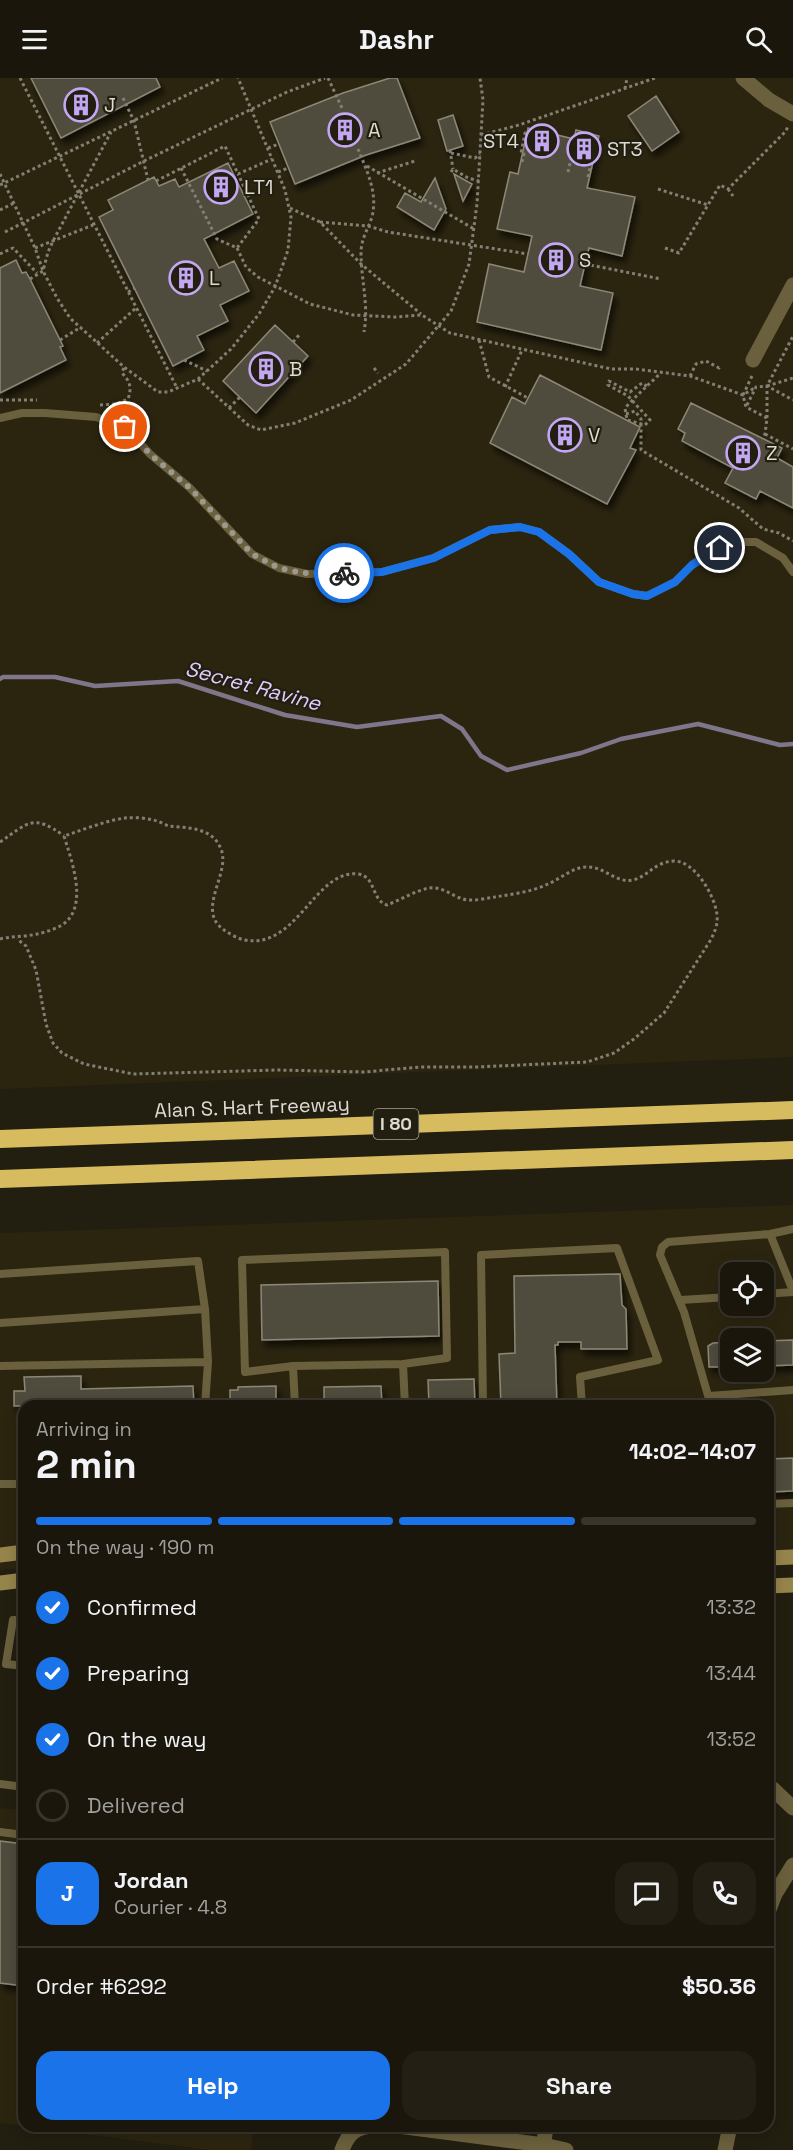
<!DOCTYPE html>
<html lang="en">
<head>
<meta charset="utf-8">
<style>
  :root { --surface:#1a160c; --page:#231f15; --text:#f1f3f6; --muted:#9f9f9d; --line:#38352d; --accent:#1a73e8 }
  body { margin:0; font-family:"Space Grotesk",sans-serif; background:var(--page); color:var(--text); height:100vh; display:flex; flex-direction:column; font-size:22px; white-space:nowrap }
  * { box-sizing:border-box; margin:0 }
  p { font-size:20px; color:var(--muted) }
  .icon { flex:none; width:33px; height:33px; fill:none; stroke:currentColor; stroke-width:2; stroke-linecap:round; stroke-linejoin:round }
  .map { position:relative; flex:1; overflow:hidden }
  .side { position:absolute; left:18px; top:1322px; width:756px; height:732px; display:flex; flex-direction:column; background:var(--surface); border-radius:18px; box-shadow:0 3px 15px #0003,0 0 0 2px var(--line) }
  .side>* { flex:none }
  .fabs { position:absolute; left:720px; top:1184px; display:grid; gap:12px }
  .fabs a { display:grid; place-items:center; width:54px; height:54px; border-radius:12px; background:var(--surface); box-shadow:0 3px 15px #0003,0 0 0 2px var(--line); font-size:30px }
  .pin { position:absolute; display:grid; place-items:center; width:51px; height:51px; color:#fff; margin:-26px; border:3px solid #fff; border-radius:50%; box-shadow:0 2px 6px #0007 }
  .courier { position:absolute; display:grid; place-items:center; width:60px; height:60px; margin:-30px; border:4px solid #1a73e8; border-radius:50%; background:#fff; color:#222; box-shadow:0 2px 8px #0007 }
  .headline em { font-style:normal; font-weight:800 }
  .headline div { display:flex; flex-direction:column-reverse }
  .headline { display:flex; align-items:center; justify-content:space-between; height:102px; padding:0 18px }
  h1 { font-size:39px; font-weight:800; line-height:45px }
  .bar { display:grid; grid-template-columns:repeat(4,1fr); gap:9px 6px; align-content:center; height:72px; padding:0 18px }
  .bar i { height:8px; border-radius:4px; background:var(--line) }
  .bar .active { background:var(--accent) }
  .bar p { grid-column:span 4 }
  .line { display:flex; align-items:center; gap:15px; padding:0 18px; border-top:2px solid var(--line) }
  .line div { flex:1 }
  .round { display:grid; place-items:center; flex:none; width:63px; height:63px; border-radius:18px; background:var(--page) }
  ol { padding:0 18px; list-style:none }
  li { display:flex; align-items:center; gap:18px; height:66px }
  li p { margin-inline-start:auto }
  li .icon { padding:6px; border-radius:50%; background:var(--accent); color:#fff; stroke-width:4 }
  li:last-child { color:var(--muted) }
  li i { width:33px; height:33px; border:3px solid var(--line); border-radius:50% }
  .action { display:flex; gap:12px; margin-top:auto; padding:12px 18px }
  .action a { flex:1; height:69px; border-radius:18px; background:var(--accent); color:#fff; font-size:24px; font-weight:800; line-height:69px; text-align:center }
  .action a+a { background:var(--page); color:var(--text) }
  header { display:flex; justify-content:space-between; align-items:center; height:78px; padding:0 18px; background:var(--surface); font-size:27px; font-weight:800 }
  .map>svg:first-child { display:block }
</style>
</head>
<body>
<header><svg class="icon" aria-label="menu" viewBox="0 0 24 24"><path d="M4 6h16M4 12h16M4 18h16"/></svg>Dashr<svg class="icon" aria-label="search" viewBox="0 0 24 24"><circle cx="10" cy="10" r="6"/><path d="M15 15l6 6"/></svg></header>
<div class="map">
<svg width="793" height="2072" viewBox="0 0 793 2072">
  <defs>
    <filter id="shadow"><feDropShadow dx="3.5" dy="6" stdDeviation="3" flood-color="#0009"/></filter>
  </defs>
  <rect width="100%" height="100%" fill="#221e10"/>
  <path fill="#2b2510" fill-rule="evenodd" d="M0,0H793V979L0,1011Z
    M793,1127V1487L768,1489V1328H24V1490L0,1492V1155ZM730,1194H764V1227H730ZM730,1260H764V1293H730Z
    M0,1730L24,1732V2048H254L251,2072H209L0,2045Z"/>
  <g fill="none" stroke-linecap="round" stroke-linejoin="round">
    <path stroke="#7f768b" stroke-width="4.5" d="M0,601L3,599H55L95,608L178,603L285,637L357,649L441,638L462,651L481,678L507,692L581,675L621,661L698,646L780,667L793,666"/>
  </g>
  <path fill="#504c3c" stroke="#8c8776" stroke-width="1.5" filter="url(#shadow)" d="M31,0H156L160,9L61,60Z
    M390,0H397L420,60L366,77L295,106L270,44L343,15Z
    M656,18L679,54L652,73L628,38Z
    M453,37L463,68L447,73L438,42Z
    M528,50L574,61L576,52L599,58L587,110L635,119L622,178L589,170L585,186L580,208L613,215L601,272L477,244L489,186L524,194L532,158L497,151L510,94L518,96Z
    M228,85L253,136L204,161L219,190L234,183L249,213L220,227L228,243L197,258L204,272L173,288L99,139L113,132L108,122L154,99L159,108L175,101L179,109Z
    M454,96L472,106L463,123Z
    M435,100L446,131L434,152L397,129L405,115L421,124Z
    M16,182L22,195L26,194L30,201L63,268L60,269L66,282L0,315V190Z
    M275,247L308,278L256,335L223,303Z
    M540,297L640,349L630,370L636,372L607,426L490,365L512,319L525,326Z
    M691,325L782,370L777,380L793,389V430L760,413L756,421L725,405L733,390L682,363L685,355L678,351Z
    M620,1196L622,1227L626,1231L627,1271H581V1264H558V1267H555L557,1328H501L499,1276L515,1275L514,1198Z
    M438,1203L439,1258L262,1262L261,1207Z
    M793,1262V1287L764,1288V1263Z
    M730,1264V1289H709L708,1268L713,1265Z
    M81,1298V1311L193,1308L194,1328H14V1313H25L24,1299Z
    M474,1301L475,1328L429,1327L428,1302Z
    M276,1308V1328H230V1312H238V1309Z
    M381,1308L382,1328H324V1309Z
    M793,1380V1413L768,1414V1381Z
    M0,1763L24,1766V1908L0,1905Z"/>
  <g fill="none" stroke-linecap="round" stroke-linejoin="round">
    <path stroke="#827f74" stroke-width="3" stroke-dasharray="3 3" stroke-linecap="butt" d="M20,0L177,310
      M328,0L342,30
      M625,11L627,0
      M123,20L134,43L148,102
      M481,57L519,47L655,0
      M268,70L279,66
      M358,71C367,93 378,115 372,139C368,151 361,161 361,175C361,202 369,227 364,254
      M450,72L453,91
      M451,75L475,80L480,76
      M522,84L524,76L521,75L525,55H526
      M367,88L474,151
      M181,90L217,161L237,170L259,141L238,96
      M278,94L288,90
      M451,94L453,91L468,100L479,103
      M568,94L570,85
      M377,95L415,83
      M0,96L35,170L43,193L57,220L70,240L124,289L158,314H168L198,301L231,271L259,236L275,209L288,172L291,139L285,112L238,0
      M588,99L590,90
      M156,103L225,68L238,96L272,81
      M0,107L222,0
      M658,111L708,127
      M728,111L733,118
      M290,130L320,144L361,186L421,236
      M0,132L14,125
      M320,144L368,148L388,154L528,176
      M5,154L144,83L287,14L325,0
      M35,170L93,147
      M237,170L246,189L258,199L310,226L353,237L395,239L422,237L450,255L611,291H636L690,298L743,317L756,309
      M665,170L679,175L720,107L728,111L786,53L788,48
      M0,176L13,170L37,195
      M585,186L661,201
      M30,201L43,193L48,174L53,163L111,54
      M128,214L135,210
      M60,262L81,249
      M479,262L489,299L528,320
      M293,264L299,257
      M97,265L136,230
      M184,282L207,293
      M374,290L378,295
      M690,298L696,286L706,283L719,290L720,287
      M752,298L743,317L746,329L767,340L765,356L762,360
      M198,301L248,347L261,352L295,345L351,322L406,286L451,233L469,186L477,126L483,22L480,0
      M647,308L642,305L630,314L609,303L608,307L628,318L650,342L645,347L627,342L625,330C637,317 649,306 662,294
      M767,308L793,300
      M505,309L522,272
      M0,322H37
      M100,327L116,326L128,321C132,310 130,303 122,295L124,289
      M747,327L756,309L767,308L793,322
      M229,330L240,319
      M626,336L635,333L641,341V372L739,430L763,451L779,455L793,463
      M767,340V308L793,258
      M765,356L793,371
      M0,764C28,745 33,735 64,758
      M0,861C12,858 24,859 37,856C46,854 60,850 67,843C87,823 71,781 64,758C83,752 104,743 125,740C135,739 147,740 157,743C161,744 165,747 169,748C188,750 212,749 221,771C231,796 195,832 224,852C230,856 238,861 245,862C297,872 315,791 358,796C376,798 371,822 387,827C400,822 415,813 429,810C442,808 452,818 463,821C473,824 485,820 495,819C512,816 532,814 548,806C560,801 572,790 585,789C603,787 616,806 633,802C649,798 654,784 674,783C695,783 715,818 717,837C718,846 715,854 710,863L664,935L634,961L614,975L587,984L476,989H420L364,994L278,992L133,996L84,986L62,975L53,965L46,946L36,892L26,868L17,861"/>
    <path stroke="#6a603d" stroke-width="8" d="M0,340L22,335H45L96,339L125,349L150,376L190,410L252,476L279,490L307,496L382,494L433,480L490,452L520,449L539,454L569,476L599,504L633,516L647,518L675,504L692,487L706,477L734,464H756L783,480L793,494
      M770,1156L793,1213
      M0,1196L198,1183L205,1231L208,1284L0,1288
      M764,1216L793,1214
      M680,1222L730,1219
      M0,1245L205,1231
      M293,1288L403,1286
      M709,1318L793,1312
      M205,1328L208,1284
      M295,1328L293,1288L245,1294L242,1182L445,1174L447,1280L403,1286L405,1328
      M483,1328L481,1177L617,1170L658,1282L580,1299L582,1328
      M711,1328L684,1234L660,1177L662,1169L668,1164L770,1156L793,1151
      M0,1406H24
      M768,1426L793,1425
      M24,1542H13L6,1586L24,1588
      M0,1706L24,1709
      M0,1754L24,1757"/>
    <path stroke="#6a603d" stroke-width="15" d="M743,0L769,22L793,36
      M753,282L793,207
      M773,1711L793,1730
      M768,1834L775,1816L793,1787
      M398,2048L544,2067L566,2072
      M342,2072C348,2056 355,2049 373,2048
      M543,2072L546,2048
      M725,2072L730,2048"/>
    <path stroke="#96854b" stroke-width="15" d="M0,1477L24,1474
      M768,1480L793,1479
      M0,1505L24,1502
      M768,1508L793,1507"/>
    <path stroke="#d7bc5f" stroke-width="18" d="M0,1061L793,1032
      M0,1101L793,1072"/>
  </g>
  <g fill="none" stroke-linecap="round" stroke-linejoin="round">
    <path stroke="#9c998e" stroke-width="6" stroke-dasharray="0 10.8" d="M125,349L150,376L190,410L252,476L279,490L302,495H344"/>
    <path stroke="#1a73e8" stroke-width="8" d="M344,495L382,494L434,480L490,452L520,449L539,454L569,476L599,504L633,516L647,518L675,504L692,487L720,470"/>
  </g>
  <defs>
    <symbol id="building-ring" viewBox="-11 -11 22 22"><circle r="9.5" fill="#221e10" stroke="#c3a7f2" stroke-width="1.5"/><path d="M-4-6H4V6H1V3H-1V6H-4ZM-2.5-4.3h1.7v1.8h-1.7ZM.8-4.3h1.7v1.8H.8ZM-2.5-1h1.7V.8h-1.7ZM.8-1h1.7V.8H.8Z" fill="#c3a7f2"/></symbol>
  </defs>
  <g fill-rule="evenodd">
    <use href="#building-ring" x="62" y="8" width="38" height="38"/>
    <use href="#building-ring" x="326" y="33" width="38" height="38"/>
    <use href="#building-ring" x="523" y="44" width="38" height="38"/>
    <use href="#building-ring" x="565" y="52" width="38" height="38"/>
    <use href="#building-ring" x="202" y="90" width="38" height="38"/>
    <use href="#building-ring" x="537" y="163" width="38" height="38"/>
    <use href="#building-ring" x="167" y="181" width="38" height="38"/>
    <use href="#building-ring" x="247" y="272" width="38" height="38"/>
    <use href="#building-ring" x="546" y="338" width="38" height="38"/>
    <use href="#building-ring" x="724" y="356" width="38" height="38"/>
  </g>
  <g text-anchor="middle" stroke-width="4.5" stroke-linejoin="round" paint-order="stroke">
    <rect fill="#221e10" stroke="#a5a298" stroke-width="1.5" x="373.5" y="1031" width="45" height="30" rx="4.5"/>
    <g font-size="18" font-weight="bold" fill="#dddbd2">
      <text x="396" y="1052">I 80</text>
    </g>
    <g font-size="20" fill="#dddbd2" stroke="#221e10" text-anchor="start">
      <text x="104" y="34">J</text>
      <text x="368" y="59">A</text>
      <text x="519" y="70" text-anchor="end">ST4</text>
      <text x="607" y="78">ST3</text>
      <text x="244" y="116">LT1</text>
      <text x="579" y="189">S</text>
      <text x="209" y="207">L</text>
      <text x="289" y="298">B</text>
      <text x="588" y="364">V</text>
      <text x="766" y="382">Z</text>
    </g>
    <g font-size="20" fill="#dddbd2" stroke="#221e10">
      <text transform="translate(252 1029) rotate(-2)" y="7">Alan S. Hart Freeway</text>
    </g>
    <g font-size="21" font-style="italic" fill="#deccfe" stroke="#221e10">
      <text transform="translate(253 608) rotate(15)" y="7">Secret Ravine</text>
    </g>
  </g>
</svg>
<div class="fabs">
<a><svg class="icon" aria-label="locate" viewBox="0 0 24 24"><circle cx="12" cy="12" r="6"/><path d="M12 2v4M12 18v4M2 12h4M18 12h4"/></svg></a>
<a><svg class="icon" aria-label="layers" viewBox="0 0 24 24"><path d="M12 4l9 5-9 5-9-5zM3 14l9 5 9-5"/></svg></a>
</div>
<div class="pin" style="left:125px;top:349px;background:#ea580c"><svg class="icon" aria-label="bag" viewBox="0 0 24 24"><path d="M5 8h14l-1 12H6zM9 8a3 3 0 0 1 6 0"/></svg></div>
<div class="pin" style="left:720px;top:470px;background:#1f2937"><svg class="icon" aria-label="home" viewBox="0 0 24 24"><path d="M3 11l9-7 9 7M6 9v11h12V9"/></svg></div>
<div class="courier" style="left:344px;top:495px"><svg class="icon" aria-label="bike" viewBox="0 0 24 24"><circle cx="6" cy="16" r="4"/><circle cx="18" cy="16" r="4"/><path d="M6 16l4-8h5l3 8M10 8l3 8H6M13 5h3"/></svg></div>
<section class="side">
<div class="headline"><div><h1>2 min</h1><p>Arriving in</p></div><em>14:02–14:07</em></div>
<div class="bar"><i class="active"></i><i class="active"></i><i class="active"></i><i></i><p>On the way · 190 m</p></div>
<ol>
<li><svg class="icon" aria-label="check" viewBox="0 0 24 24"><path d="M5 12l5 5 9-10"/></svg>Confirmed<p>13:32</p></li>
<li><svg class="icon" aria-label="check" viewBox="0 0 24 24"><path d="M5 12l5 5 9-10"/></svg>Preparing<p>13:44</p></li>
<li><svg class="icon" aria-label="check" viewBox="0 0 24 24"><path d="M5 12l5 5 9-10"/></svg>On the way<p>13:52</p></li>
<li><i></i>Delivered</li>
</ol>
<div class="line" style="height:108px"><b class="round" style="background:var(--accent);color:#fff">J</b><div><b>Jordan</b><p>Courier · 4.8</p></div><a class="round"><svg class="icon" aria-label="chat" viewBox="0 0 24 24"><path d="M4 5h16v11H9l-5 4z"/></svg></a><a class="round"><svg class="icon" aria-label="phone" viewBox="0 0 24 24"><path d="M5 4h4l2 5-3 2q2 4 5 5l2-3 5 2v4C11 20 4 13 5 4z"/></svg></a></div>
<div class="line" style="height:78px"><div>Order #6292</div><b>$50.36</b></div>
<div class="action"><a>Help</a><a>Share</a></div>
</section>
</div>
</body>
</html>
